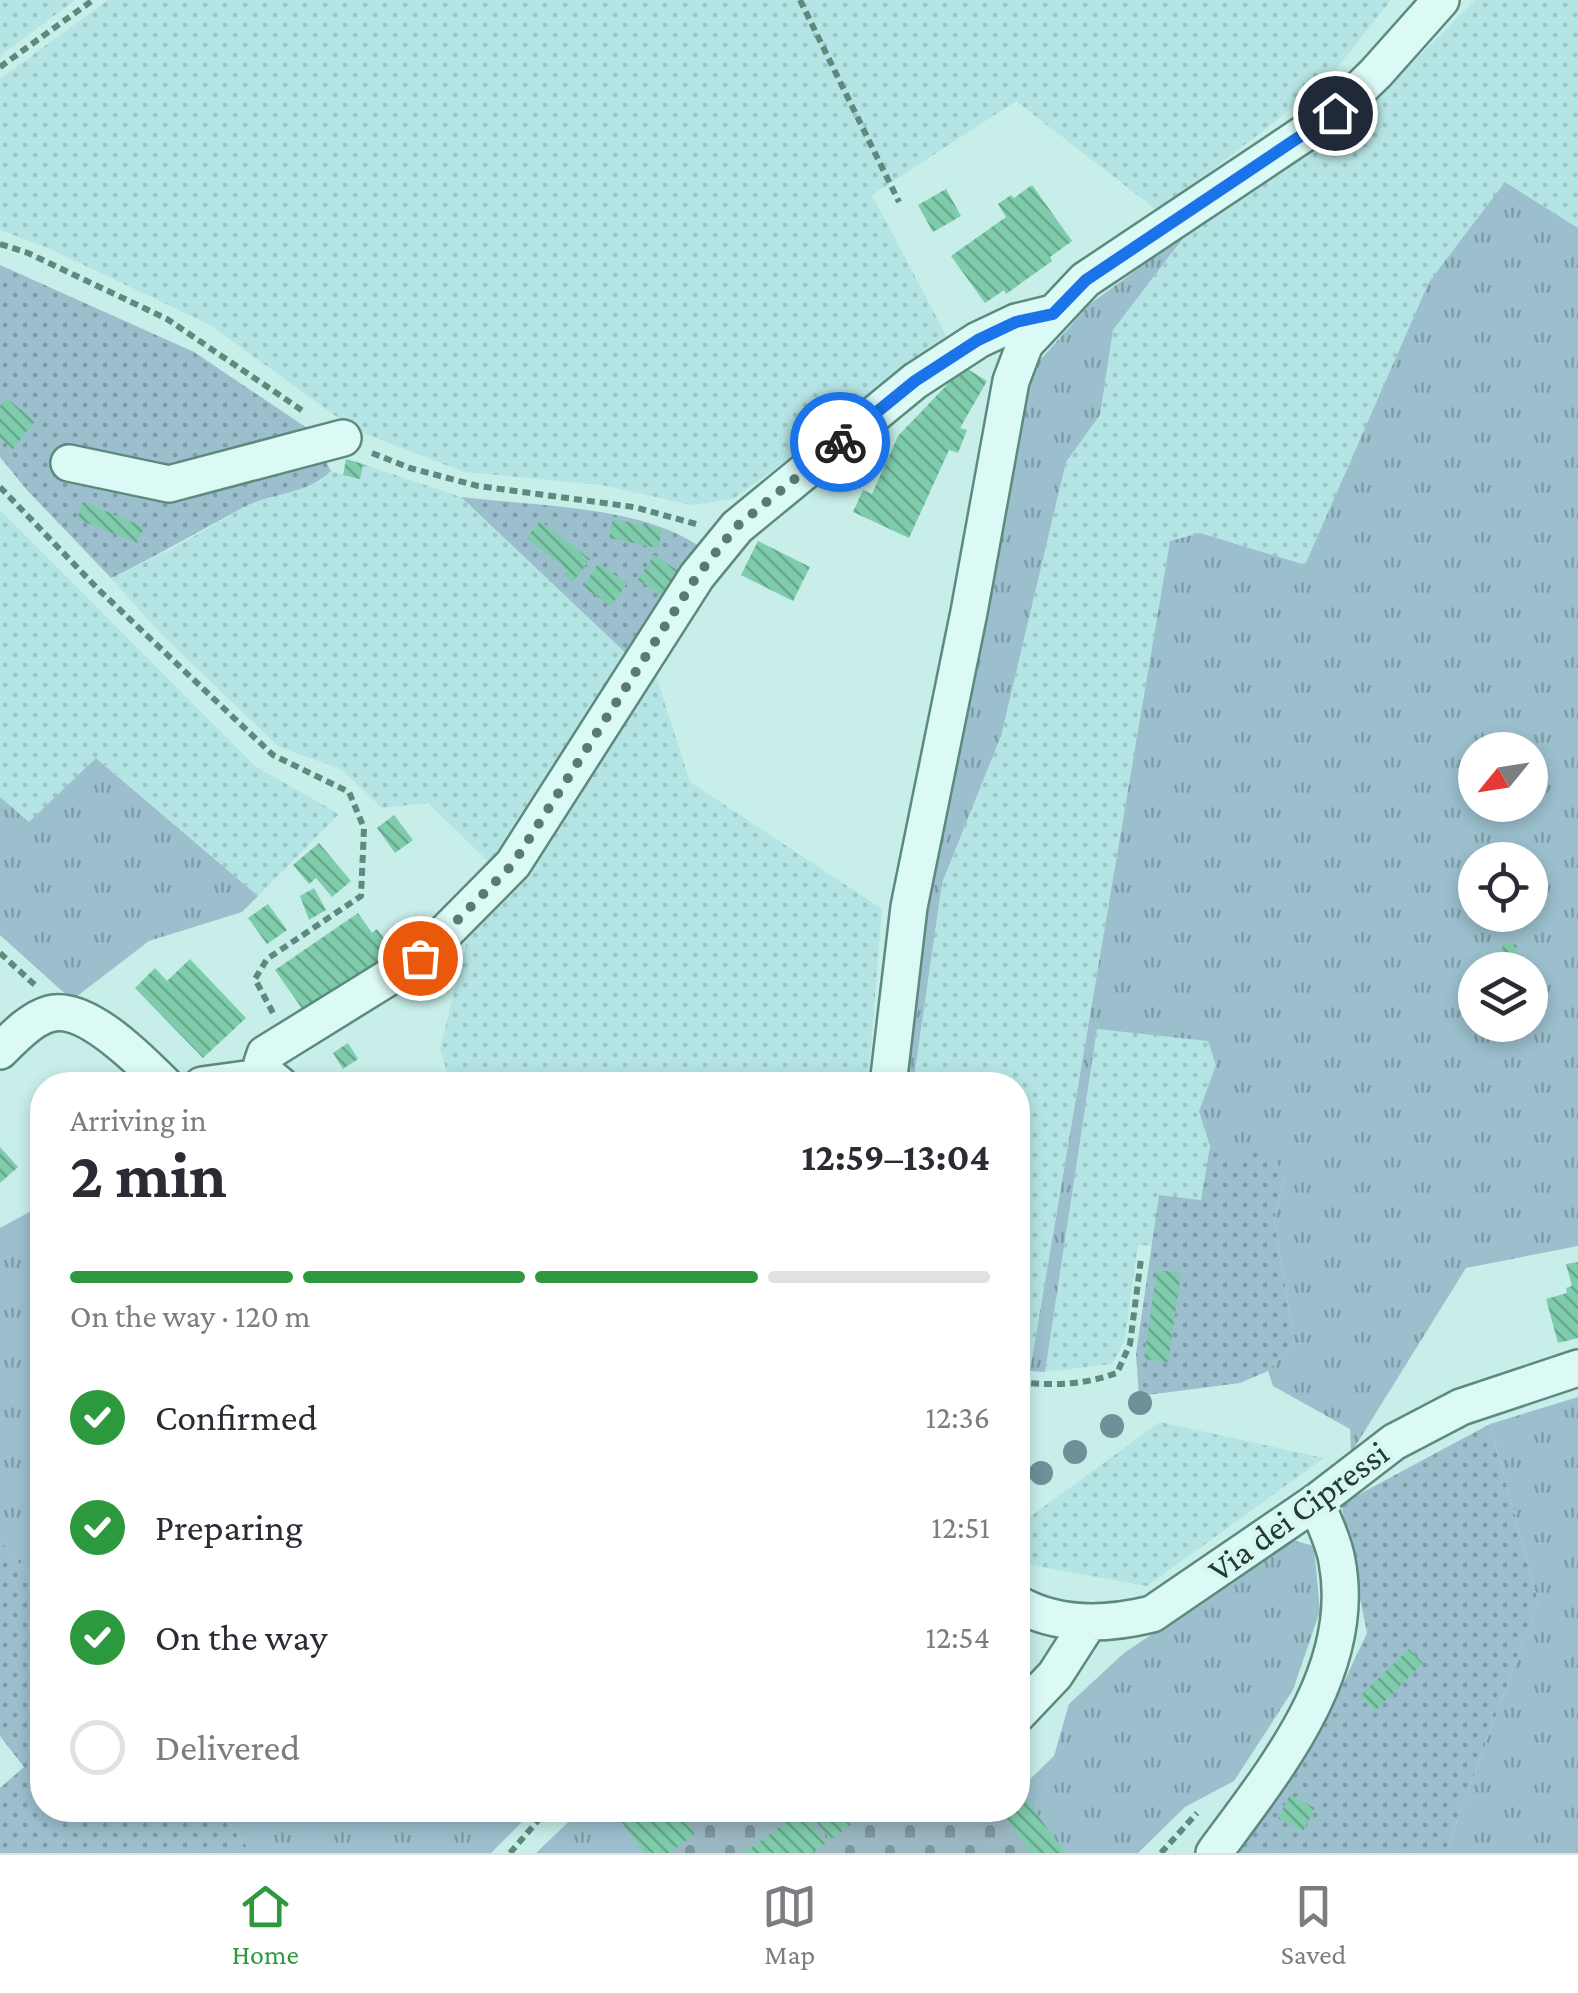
<!DOCTYPE html>
<html lang="en">
<head>
<meta charset="utf-8">
<style>
  :root { --surface:#fff; --page:#f2f2f3; --text:#2b2b33; --muted:#7c7c81; --line:#e1e1e2; --accent:#2d993e }
  body { margin:0; font-family:"Crimson Pro",serif; background:var(--page); color:var(--text); height:100vh; display:flex; flex-direction:column; font-size:38px; white-space:nowrap }
  * { box-sizing:border-box; margin:0 }
  p { font-size:32px; color:var(--muted) }
  .icon { flex:none; width:55px; height:55px; fill:none; stroke:currentColor; stroke-width:2; stroke-linecap:round; stroke-linejoin:round }
  .map { position:relative; flex:1; overflow:hidden }
  .sheet { position:absolute; left:30px; top:1072px; width:1000px; height:750px; display:flex; flex-direction:column; background:var(--surface); border-radius:40px; box-shadow:0 5px 15px #0003 }
  .sheet>* { flex:none }
  .needle { width:65px; rotate:240deg }
  .tools { position:absolute; left:1458px; top:732px; display:grid; gap:20px }
  .tools a { display:grid; place-items:center; width:90px; height:90px; border-radius:50%; background:var(--surface); box-shadow:0 5px 15px #0003; font-size:50px }
  .pin { position:absolute; display:grid; place-items:center; width:85px; height:85px; color:#fff; margin:-42px; border:5px solid #fff; border-radius:50%; box-shadow:0 2px 10px #0007 }
  .courier { position:absolute; display:grid; place-items:center; width:100px; height:100px; margin:-50px; border:8px solid #1a73e8; border-radius:50%; background:#fff; color:#222; box-shadow:0 2px 12px #0007 }
  .overview em { font-style:normal; font-weight:700 }
  .overview div { display:flex; flex-direction:column-reverse }
  .overview { display:flex; align-items:center; justify-content:space-between; height:170px; padding:0 40px }
  h1 { font-size:65px; font-weight:700; line-height:75px }
  .bar { display:grid; grid-template-columns:repeat(4,1fr); gap:15px 10px; align-content:center; height:120px; padding:0 40px }
  .bar i { height:12px; border-radius:8px; background:var(--line) }
  .bar .current { background:var(--accent) }
  .bar p { grid-column:span 4 }
  ol { padding:0 40px; list-style:none }
  li { display:flex; align-items:center; gap:30px; height:110px }
  li p { margin-inline-start:auto }
  li .icon { padding:10px; border-radius:50%; background:var(--accent); color:#fff; stroke-width:4 }
  li:last-child { color:var(--muted) }
  li i { width:55px; height:55px; border:5px solid var(--line); border-radius:50% }
  .tabs { display:flex; justify-content:space-around; align-items:center; height:140px; border-top:2px solid var(--line); background:var(--surface); font-size:28px; color:var(--muted) }
  .tabs a { display:grid; justify-items:center; gap:5px }
  .tabs .current { color:var(--accent) }
  .map>svg:first-child { display:block }
</style>
</head>
<body>
<div class="map">
<svg width="1578" height="1853" viewBox="0 0 1578 1853">
  <defs>
    <pattern id="farmland-dots" width="8" height="8" patternUnits="userSpaceOnUse" patternTransform="scale(2.5)"><rect width="8" height="8" fill="#b5e4e4"/><path d="M2 2h.1M6 6h.1" fill="none" stroke="#9bc4c4" stroke-width="1.8" stroke-linecap="round"/></pattern>
    <pattern id="grass-tufts" width="24" height="20" patternUnits="userSpaceOnUse" patternTransform="scale(2.5)"><rect width="24" height="20" fill="#9bbfcd"/><path d="M3 7l-1-3M5 7V3M7 7l1-3M15 17l-1-3M17 17v-4M19 17l1-3" fill="none" stroke="#7e9ca7"/></pattern>
    <pattern id="cemetery-stones" width="16" height="16" patternUnits="userSpaceOnUse" patternTransform="scale(2.5)"><rect width="16" height="16" fill="#9ab7c2"/><path d="M2 7V4a2 2 0 0 1 4 0v3zM10 15v-3a2 2 0 0 1 4 0v3z" fill="#7d969e"/></pattern>
    <pattern id="garden-dots" width="8" height="8" patternUnits="userSpaceOnUse" patternTransform="scale(2.5)"><rect width="8" height="8" fill="#9bbfcd"/><path d="M2 2h.1M6 6h.1" fill="none" stroke="#7e9ca7" stroke-width="1.8" stroke-linecap="round"/></pattern>
    <pattern id="building-back-hatch" width="6" height="6" patternUnits="userSpaceOnUse" patternTransform="scale(2.5)"><rect width="6" height="6" fill="#7eccab"/><path d="M-1 5l2 2M0 0l6 6M5-1l2 2" fill="none" stroke="#67a78c"/></pattern>
  </defs>
  <rect width="100%" height="100%" fill="#c7eee9"/>
  <path fill="url(#farmland-dots)" d="M0,0H75L0,56Z
    M108,0H1391L1324,84L1158,211L1016,101L872,195L950,343L733,499L692,505L601,485L464,472L355,430L210,325L48,248L0,230V79Z
    M1475,0H1578V228L1506,182L1429,282L1305,566L1200,533L1170,541L1030,1371H1018V1085H913L942,883L1001,736L1066,462L1100,415L1113,330L1187,233L1303,157L1395,80Z
    M363,464L461,497L632,659L495,868L428,803L382,808L341,769L279,747L161,634L111,578L172,549L248,505L320,482L331,471L359,479Z
    M0,510L255,766L339,814L258,896L97,758L28,823L0,797Z
    M655,673L690,782L882,909L868,1085H451L440,1049L468,936L512,884Z
    M1097,1029L1208,1040L1216,1065L1199,1110L1210,1146L1201,1200L1159,1195L1152,1246L1138,1245L1124,1342L1112,1364L1045,1372Z
    M1160,1422L1324,1458L1147,1586L1020,1563V1524Z"/>
  <path fill="url(#grass-tufts)" fill-rule="evenodd" d="M1505,182L1578,228V1246L1466,1268L1351,1453L1350,1429L1273,1386L1268,1371L1294,1342L1274,1219L1285,1175L1227,1160L1210,1146L1199,1111L1216,1065L1208,1041L1097,1029L1045,1372L1030,1371L1170,541L1200,533L1305,565L1429,282ZM1475,750H1530V805H1475ZM1475,860H1530V915H1475ZM1475,970H1530V1025H1475Z
    M1187,233L1113,330L1100,415L1066,462L1001,736L942,883L913,1085H895L918,900L1025,377L1090,304Z
    M96,758L258,896L242,912L149,941L72,1000L0,935V797L29,822Z
    M33,1210L42,1224V1592L0,1540V1228Z
    M1578,1397V1853H1439L1448,1846L1538,1601L1490,1424Z
    M1292,1540L1314,1546L1320,1611L1293,1690L1234,1781L1185,1807L1138,1853H1065L1019,1790L1054,1756L1069,1704L1124,1653Z
    M218,1810H534L491,1853H252Z
    M581,1810H613L644,1853H536Z"/>
  <path fill="url(#cemetery-stones)" d="M1018,1788L1065,1853H644L613,1810H1018Z"/>
  <path fill="url(#garden-dots)" d="M0,265L194,352L307,428L331,471C308,494 272,493 244,507C199,531 157,556 111,578L27,490L0,457Z
    M461,497C533,506 639,505 699,546L632,659Z
    M1210,1146L1227,1159L1268,1149L1285,1175L1274,1219L1294,1342L1268,1371L1240,1383L1139,1396L1136,1354L1159,1195L1201,1200Z
    M1490,1424L1538,1601L1448,1846L1439,1853H1232L1325,1722L1367,1633L1341,1504Z
    M0,1540L42,1592V1810H218L252,1853H0V1788L24,1767L0,1736Z"/>
  <path fill="url(#building-back-hatch)" d="M1032,185L1072,241L1050,257L1052,261L1006,294L1004,290L985,303L951,256L1006,217L998,204L1011,195L1014,198Z
    M946,189L961,216L933,232L918,205Z
    M964,367L987,381L960,428L967,430L958,453L949,450L909,538L853,512L863,490L872,494L898,436Z
    M6,398L35,421L13,449L0,438V406Z
    M346,459L363,464L360,479L343,475Z
    M83,502L144,527L137,543L77,519Z
    M613,519L662,529L658,548L609,538Z
    M540,521L590,559L573,582L564,575L568,570L526,538Z
    M758,541L810,567L793,601L741,575Z
    M654,555L680,572L664,597L638,580Z
    M598,564L627,583L611,606L583,587Z
    M394,815L413,840L395,853L377,828Z
    M319,843L351,881L332,897L316,878L309,884L293,865Z
    M314,888L326,910L309,920L300,896Z
    M268,904L287,930L267,944L248,918Z
    M358,913L372,933L377,929L393,951L305,1013L275,970Z
    M1503,943L1517,945L1513,967L1500,965Z
    M190,959L246,1018L203,1058L135,988L155,968L167,981Z
    M348,1043L358,1059L343,1069L333,1053Z
    M0,1147L18,1167L0,1183Z
    M1578,1262V1338L1558,1343L1546,1299L1567,1293L1566,1288L1572,1286L1566,1264Z
    M1157,1270L1181,1273L1168,1362L1144,1359Z
    M1409,1649L1423,1663L1375,1711L1360,1696Z
    M1018,1788L1065,1853H1031L1000,1810H1018Z
    M1290,1795L1315,1808L1303,1831L1278,1818Z
    M613,1810H678L695,1834L669,1853H644Z
    M808,1810H840L851,1825L830,1840Z
    M802,1811L826,1843L812,1853H744Z"/>
  <g fill="none" stroke-linecap="round" stroke-linejoin="round">
    <defs>
      <path id="minor" d="M69,463L169,484L343,438
        M0,1051C13,1038 31,1019 49,1014C85,1003 141,1061 165,1085
        M202,1085L269,1076
        M280,1085L269,1076L262,1063L265,1054L420,958L513,864L697,576L737,527L915,381L978,340L1016,322L1053,313
        M888,1085L909,907L969,612L1011,381L1025,344L1085,280L1335,113L1376,73L1441,0
        M1018,1604C1059,1627 1107,1625 1152,1614L1316,1502L1394,1442L1461,1407L1578,1368
        M1018,1714L1055,1675L1089,1622
        M1214,1853C1275,1770 1358,1670 1337,1561C1334,1541 1323,1521 1316,1502"/>
    </defs>
    <use href="#minor" stroke="#5c8a7d" stroke-width="40"/>
    <path stroke="#5c8a7d" stroke-width="6" stroke-dasharray="8 5" stroke-linecap="butt" d="M800,0L899,202
      M0,67L93,0
      M0,244L28,253L167,319L306,413
      M372,453L410,468L478,486L634,507L696,524
      M0,487L98,589L273,755L349,792L364,828L361,896L267,959L255,979L273,1013
      M0,953L36,986
      M1018,1382C1053,1386 1083,1385 1117,1373L1130,1344L1141,1259
      M510,1853L547,1810
      M1161,1853L1197,1813"/>
    <use href="#minor" stroke="#dbf9f5" stroke-width="35"/>
  </g>
  <g fill="#6f9099">
    <circle cx="1140" cy="1403" r="12"/>
    <circle cx="1112" cy="1426" r="12"/>
    <circle cx="1075" cy="1452" r="12"/>
    <circle cx="1041" cy="1473" r="12"/>
  </g>
  <g fill="none" stroke-linecap="round" stroke-linejoin="round">
    <path stroke="#5a7a71" stroke-width="10" stroke-dasharray="0 18" d="M420,958L513,864L697,576L736,527L840,442"/>
    <path stroke="#1a73e8" stroke-width="12" d="M840,442L915,381L978,340L1016,322L1053,314L1086,280L1335,113"/>
  </g>
  <g text-anchor="middle" stroke-width="8" stroke-linejoin="round" paint-order="stroke">
    <g font-size="35" fill="#203b31" stroke="#d7f6f2">
      <text transform="translate(1298 1511) rotate(-36)" y="12">Via dei Cipressi</text>
    </g>
  </g>
</svg>
<div class="tools">
<a><svg class="needle" viewBox="-14 -14 28 28"><path d="M0-13l5 13h-10z" fill="#e53935"/><path d="M0 13l5-13h-10z" fill="#7c7c81"/></svg></a>
<a><svg class="icon" aria-label="locate" viewBox="0 0 24 24"><circle cx="12" cy="12" r="6"/><path d="M12 2v4M12 18v4M2 12h4M18 12h4"/></svg></a>
<a><svg class="icon" aria-label="layers" viewBox="0 0 24 24"><path d="M12 4l9 5-9 5-9-5zM3 14l9 5 9-5"/></svg></a>
</div>
<div class="pin" style="left:420px;top:958px;background:#ea580c"><svg class="icon" aria-label="bag" viewBox="0 0 24 24"><path d="M5 8h14l-1 12H6zM9 8a3 3 0 0 1 6 0"/></svg></div>
<div class="pin" style="left:1335px;top:113px;background:#1f2937"><svg class="icon" aria-label="home" viewBox="0 0 24 24"><path d="M3 11l9-7 9 7M6 9v11h12V9"/></svg></div>
<div class="courier" style="left:840px;top:442px"><svg class="icon" aria-label="bike" viewBox="0 0 24 24"><circle cx="6" cy="16" r="4"/><circle cx="18" cy="16" r="4"/><path d="M6 16l4-8h5l3 8M10 8l3 8H6M13 5h3"/></svg></div>
<section class="sheet">
<div class="overview"><div><h1>2 min</h1><p>Arriving in</p></div><em>12:59–13:04</em></div>
<div class="bar"><i class="current"></i><i class="current"></i><i class="current"></i><i></i><p>On the way · 120 m</p></div>
<ol>
<li><svg class="icon" aria-label="check" viewBox="0 0 24 24"><path d="M5 12l5 5 9-10"/></svg>Confirmed<p>12:36</p></li>
<li><svg class="icon" aria-label="check" viewBox="0 0 24 24"><path d="M5 12l5 5 9-10"/></svg>Preparing<p>12:51</p></li>
<li><svg class="icon" aria-label="check" viewBox="0 0 24 24"><path d="M5 12l5 5 9-10"/></svg>On the way<p>12:54</p></li>
<li><i></i>Delivered</li>
</ol>
</section>
</div>
<nav class="tabs">
<a class="current"><svg class="icon" aria-label="home" viewBox="0 0 24 24"><path d="M3 11l9-7 9 7M6 9v11h12V9"/></svg>Home</a>
<a><svg class="icon" aria-label="map" viewBox="0 0 24 24"><path d="M3 6l6-2 6 2 6-2v14l-6 2-6-2-6 2zM9 4v14M15 6v14"/></svg>Map</a>
<a><svg class="icon" aria-label="saved" viewBox="0 0 24 24"><path d="M7 4h10v16l-5-4-5 4z"/></svg>Saved</a>
</nav>
</body>
</html>
